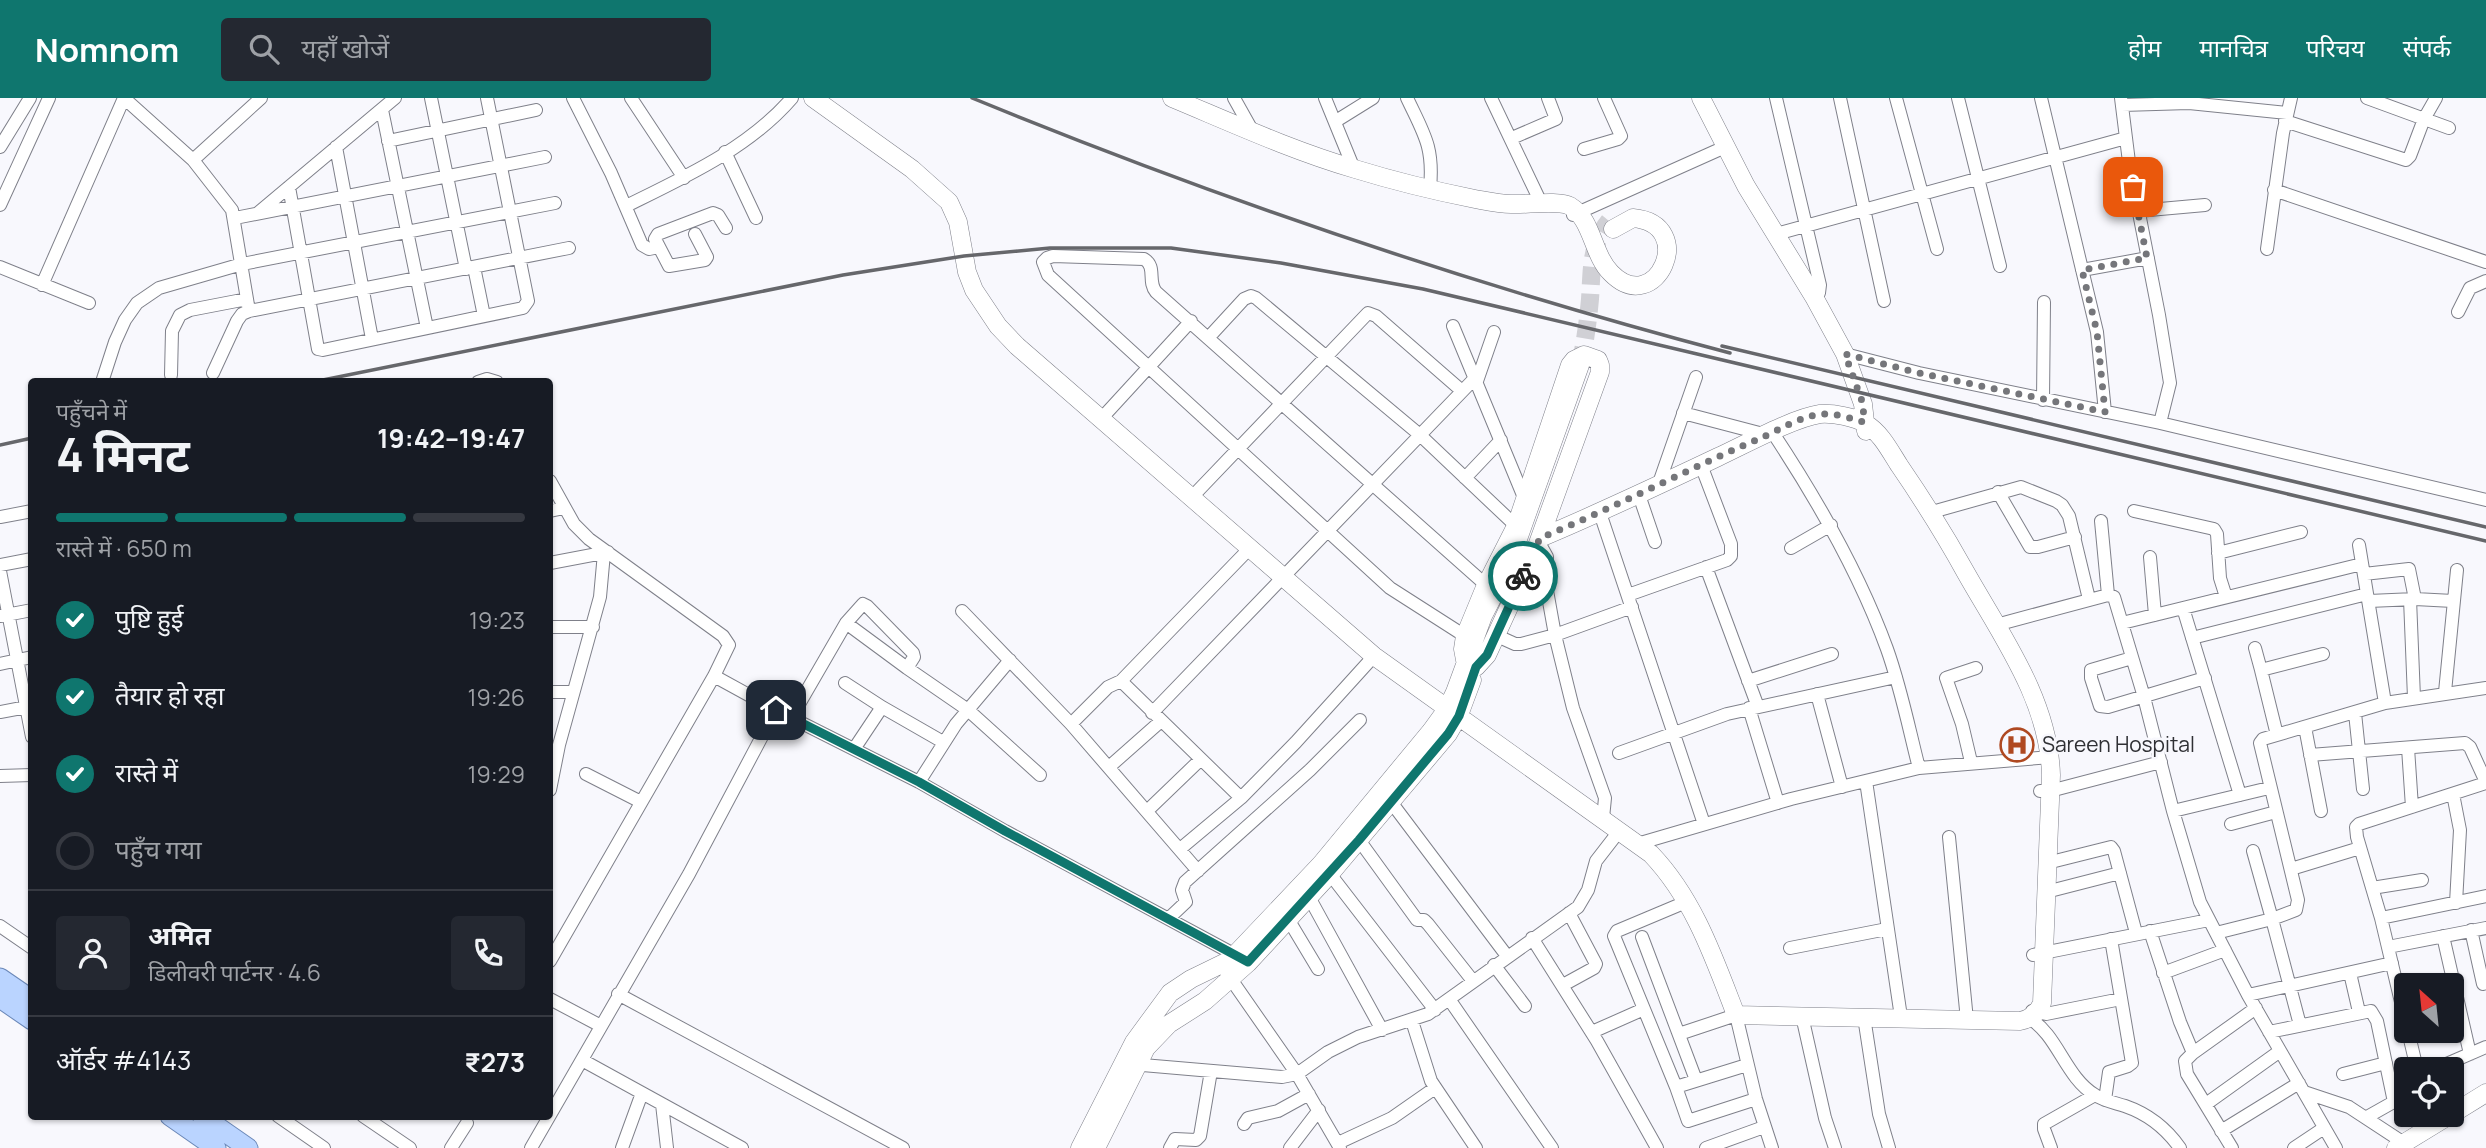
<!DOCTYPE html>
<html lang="hi">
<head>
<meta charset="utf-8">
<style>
  :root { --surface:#171b24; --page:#242831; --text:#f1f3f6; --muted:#9ea1a6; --line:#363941; --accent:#0f766e }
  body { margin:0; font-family:Manrope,"Noto Sans Devanagari",sans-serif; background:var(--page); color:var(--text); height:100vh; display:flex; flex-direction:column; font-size:26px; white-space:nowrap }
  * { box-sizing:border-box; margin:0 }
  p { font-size:23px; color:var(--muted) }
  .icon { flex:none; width:38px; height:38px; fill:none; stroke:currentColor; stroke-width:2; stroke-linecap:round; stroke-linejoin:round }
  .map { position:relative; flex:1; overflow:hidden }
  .sheet { position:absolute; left:28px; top:280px; width:525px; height:742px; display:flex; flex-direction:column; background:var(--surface); border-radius:7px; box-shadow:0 2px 5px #0004 }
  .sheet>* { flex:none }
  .needle { width:46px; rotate:333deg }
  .controls { position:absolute; left:2394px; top:875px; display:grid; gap:14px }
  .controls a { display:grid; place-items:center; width:70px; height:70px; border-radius:7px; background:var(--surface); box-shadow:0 2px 5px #0004; font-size:35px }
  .pin { position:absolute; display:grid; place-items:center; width:60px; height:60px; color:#fff; margin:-30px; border-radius:14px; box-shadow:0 4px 10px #0006 }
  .courier { position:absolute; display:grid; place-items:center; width:70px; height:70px; margin:-35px; border:5px solid #0f766e; border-radius:50%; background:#fff; color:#222; box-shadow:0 2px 9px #0007 }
  .head em { font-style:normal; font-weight:700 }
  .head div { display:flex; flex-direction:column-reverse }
  .head { display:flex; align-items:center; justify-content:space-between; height:119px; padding:0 28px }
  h1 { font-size:46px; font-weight:700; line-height:52px }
  .bar { display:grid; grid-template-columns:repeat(4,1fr); gap:10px 7px; align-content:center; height:84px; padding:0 28px }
  .bar i { height:9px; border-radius:5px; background:var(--line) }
  .bar .current { background:var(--accent) }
  .bar p { grid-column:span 4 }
  .line { display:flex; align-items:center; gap:18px; padding:0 28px; border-top:2px solid var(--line) }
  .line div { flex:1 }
  .round { display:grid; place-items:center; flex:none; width:74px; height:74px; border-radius:7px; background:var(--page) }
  ol { padding:0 28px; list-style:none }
  li { display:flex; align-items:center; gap:21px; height:77px }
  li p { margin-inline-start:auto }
  li .icon { padding:7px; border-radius:50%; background:var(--accent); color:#fff; stroke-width:4 }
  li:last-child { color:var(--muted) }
  li i { width:38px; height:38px; border:4px solid var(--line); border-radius:50% }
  header { display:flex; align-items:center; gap:42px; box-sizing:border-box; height:98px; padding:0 35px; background:var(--accent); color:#fff }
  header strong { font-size:33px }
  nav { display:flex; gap:38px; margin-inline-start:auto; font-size:24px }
  .search { width:490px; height:63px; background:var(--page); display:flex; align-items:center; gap:18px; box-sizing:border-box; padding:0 24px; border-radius:7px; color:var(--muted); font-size:26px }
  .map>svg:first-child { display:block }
</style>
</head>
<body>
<header>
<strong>Nomnom</strong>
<div class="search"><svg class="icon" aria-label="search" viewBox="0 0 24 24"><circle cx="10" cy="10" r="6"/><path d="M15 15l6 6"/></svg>यहाँ खोजें</div>
<nav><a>होम</a><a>मानचित्र</a><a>परिचय</a><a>संपर्क</a></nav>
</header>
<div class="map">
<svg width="2486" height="1050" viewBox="0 0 2486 1050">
  <rect width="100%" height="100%" fill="#f8f8fd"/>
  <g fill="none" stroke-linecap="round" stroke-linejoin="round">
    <path stroke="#d0d0d5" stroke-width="18" stroke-dasharray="18 9" stroke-linecap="butt" d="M1580,267C1585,245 1588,223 1590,201C1592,173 1590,146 1609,123"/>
    <defs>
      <path id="street" d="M124,0L193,62L232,112L249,213L569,150
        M431,0L466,171
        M573,0L611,75L642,147L649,151L659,149
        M631,0L684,80
        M1234,0L1253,34
        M1325,0L1354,71
        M1407,0C1424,36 1434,49 1430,90
        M1491,0L1542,107
        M1776,0L1820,187L1819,195L1814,199
        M1840,0L1884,203
        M1896,0L1937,151
        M1958,0L2000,168
        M2041,0L2097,234L2105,314
        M2121,0L2129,64L2159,217L2170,285L2160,325
        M2367,0L2449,30
        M2122,7L2189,5L2287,15
        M382,12L427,230
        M1336,23L1373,0
        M2285,23L2406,62L2410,58L2424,21L2436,0
        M1512,40L1556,21L1548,0
        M388,43L536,12
        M0,49L30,0
        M336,49L372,241
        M1584,51L1618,41L1621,38L1604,0
        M725,54L756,120
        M193,62L261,0
        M289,89L318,251L323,252L523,210L528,203L487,0
        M2274,92L2486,164
        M0,107L49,0
        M626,108C685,79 749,50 792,0
        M2138,113L2205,107
        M259,114L395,0
        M1573,117L1725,49
        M235,120L545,59
        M695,136L707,159L705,162L669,168L655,141L658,136L713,115L718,117L726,130
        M1776,136L2126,40
        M2267,151L2283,35L2291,0
        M0,169L89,205
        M474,169L484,218
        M2082,172L2148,160
        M42,187L124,0
        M2458,214L2470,190L2486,183
        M1453,228L1525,402
        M1209,239L1244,201L1251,198L1256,200L1420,337L1516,428
        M1845,256L1919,275L2160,325L2486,402
        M213,275L237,223L242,216L249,213
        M171,277L172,233L180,217L190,212L247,201
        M1477,283L1494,234
        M102,284L115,244L125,222L137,205L159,190L242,166L555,105
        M478,284L487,281L497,284
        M2043,302L2044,204
        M1683,315L1767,337
        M1101,321L1191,223
        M1773,335C1818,403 1859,474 1887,551C1901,590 1909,631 1919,670
        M1465,380L1501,342
        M550,383L574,426L589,441L723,538L729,547L714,578L550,863
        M1658,388L1696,279
        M1998,394L2030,449H2038L2075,439
        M1639,397L1655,444
        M1192,399L1368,215L1376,218L1462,293
        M550,413L564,410
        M2134,413L2214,431L2217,436L2220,480L2226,499
        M1932,414L2021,389L2056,403L2062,407L2069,418L2089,501
        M1600,415L1704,726
        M0,419L32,413
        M2101,423L2108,497
        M2359,447L2385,605
        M1537,448L1542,450L1547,459L1546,487L1555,537L1573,610L1605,700L1603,720
        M1250,450L1121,583L1241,700L1296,644L1374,558
        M1791,450L1831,427
        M2218,455L2301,434
        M2150,459L2155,517
        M550,465L608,454
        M0,467L32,461
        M1706,469L1758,609
        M0,473L32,639
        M2364,476L2409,471L2415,501
        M1628,497L1727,462L1731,458V446L1701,367
        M2410,501L2414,600
        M2369,503L2415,501L2453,503
        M2183,510L2240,697
        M962,513L1071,626L1198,773
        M1,518L32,512
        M846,525L907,570
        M2122,525L2362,466
        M1996,527L2108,497L2114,499L2144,599L2173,713L2200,804L2248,897L2336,1050
        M550,529H593
        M1495,537L1515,546H1521L1555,537L1632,509
        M1465,538L1390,490L1048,177L1043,164L1047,160L1053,158L1144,161C1157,169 1147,183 1156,194L1486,487
        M2192,540L2367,496
        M2255,550L2261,572
        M2132,560L2091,572V580L2100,608L2108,609L2205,580
        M0,566L32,559
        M714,578L776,612L919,684L1005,733L1241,860
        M1748,583L1832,556
        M845,585L882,609L943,644
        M550,594H573
        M2445,594L2457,472
        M1817,596L1842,689
        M1749,610L1778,705
        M0,614L32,608
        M1152,615L1476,279
        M2355,615L2363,691
        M791,620L846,525L863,506L867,508L913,555L914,559L907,570L968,612L1040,677
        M1071,626L1108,589L1121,583
        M2305,629L2321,713
        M2277,637L2261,572L2323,556
        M2408,650L2412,709
        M854,651L882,609
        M1619,655L1727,616L1896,579
        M2310,657L2465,645L2470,649L2486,684
        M1971,664L1962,626L1946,580L1976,570
        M1109,669L1161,623
        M586,676L641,704
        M0,678L32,677
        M1866,683L1901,919
        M919,684L956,626L1010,562
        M550,692L559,647L600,499L604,455
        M2040,693H2050L2161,664
        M2453,696L2460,732L2456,805
        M1391,704L1507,858
        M1147,713L1200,662
        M2173,713L2269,690
        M2231,726L2276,714
        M1949,739L1967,922
        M1359,742L1417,822H1424L1428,826L1473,883
        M1637,746L1791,701L1919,670L2051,659
        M1180,751L1241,700
        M2047,765L2111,749L2114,753L2136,835
        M2291,771L2360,750
        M1330,776L1435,912
        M2372,790L2422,782
        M2046,794L2120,775
        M1309,799L1382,932
        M2381,820L2486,798
        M1168,821L1186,804L1182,792L1185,784L1310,672L1360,622
        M1288,821L1318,871
        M0,828L32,850
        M2471,832L2483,886
        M2150,833L2180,924L2193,955
        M2216,835L2272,821L2253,753
        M2443,838L2470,956
        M1642,839L1696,982
        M1532,840L1597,943L1657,1050
        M2388,849L2486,830
        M1790,850L1887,831
        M2033,857L2209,822
        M1494,867L1525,908
        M1226,874L1297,976L1340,1050
        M2163,875L2225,852
        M2350,875L2359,914
        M1563,887L1594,870L1596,866L1569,815
        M618,896L903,1050
        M2248,897L2392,865
        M550,901L601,928
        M1449,901L1552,1050
        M2032,913L2046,916L2121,901
        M1802,918L1825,1020L1835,1050
        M1864,919L1879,1016L1889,1050
        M2029,920C2058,937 2065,979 2095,997C2104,1003 2116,1005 2125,1008C2148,1016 2166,1030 2180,1050
        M1412,923L1431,983L1476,1050
        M2406,925L2381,820L2357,739L2356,729L2359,726L2486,685
        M2300,927L2272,821L2296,812L2298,802L2260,645L2263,641L2385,605L2486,590
        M2408,933L2417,971
        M1592,934L1644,911
        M2269,934L2371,913L2377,923L2394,1004
        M1679,936L1736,917L1756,1001L1772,1050
        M582,962L742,1050
        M1131,966L1282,979L1297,976L1328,954L1358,939L1428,916L1578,809L1588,792L1596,763L1620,732
        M1747,967L1676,989L1688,1023L1756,1001
        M2435,971L2486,949
        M2343,976L2386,965
        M1676,989L1614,838L1617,833L1686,804
        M2304,994L2349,1009L2404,1045L2405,1050
        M2105,1002L2109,974L2128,968L2132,965L2111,841
        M662,1006L667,1050
        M2206,1006L2280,953
        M278,1018L324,1050
        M363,1018L410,1050
        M2367,1019L2406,997
        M1244,1026L1248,1020L1278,1013L1309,996
        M2221,1033L2299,985
        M1338,1045L1392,1020L1435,990
        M451,1050L467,1025
        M531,1050L689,776L776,612
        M622,1050L642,995
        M1170,1050L1175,1041L1196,1042L1200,1038L1211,973
        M1290,1050L1319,1012
        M1706,1050L1764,1029
        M2051,1050L2044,1031V1026L2095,997
        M2232,1050L2187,976L2185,963L2193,955L2256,910
        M2294,1050L2324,1030"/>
      <path id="secondary" d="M813,0L912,71L949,104L958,124L967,174L974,192L998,228L1017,248L1374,558L1651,756C1694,801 1714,860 1736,917L2020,923C2030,921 2038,915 2042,905L2051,677C2049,602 2001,537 1966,475C1945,437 1923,402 1899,367C1890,353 1881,335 1866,326C1855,319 1833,315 1820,316C1793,320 1744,347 1718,359C1659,387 1600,415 1540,440
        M1172,0C1232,25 1293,53 1355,71C1394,83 1435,93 1475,101C1486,103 1499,106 1511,106C1525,107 1559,102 1570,108C1593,122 1592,156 1611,175C1656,221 1699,126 1633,120L1613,131
        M1701,0L1746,88L1814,199L1845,256L1863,306L1866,333
        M1584,257L1598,262L1600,267V274L1537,448L1487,557L1476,569L1466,567L1463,551L1465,538L1486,487L1516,428L1570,267L1574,262Z
        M2452,1016L2486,995
        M1080,1050L1134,944L1170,895L1191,881L1230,862L1321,766L1431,633L1447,611L1455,594L1483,518L1508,469L1580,267
        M1096,1050L1146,950L1169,926L1205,903L1248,865L1330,776L1448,636L1459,617L1472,582
        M2396,1050L2450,1017"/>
      <path id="primary" d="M0,880L32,902
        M0,900L32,922
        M170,1018L216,1050
        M202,1018L248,1050"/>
    </defs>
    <use href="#street" stroke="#7f808a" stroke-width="14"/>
    <use href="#secondary" stroke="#7f808a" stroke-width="19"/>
    <use href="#primary" stroke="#6b88b8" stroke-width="21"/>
    <use href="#street" stroke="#fff" stroke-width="12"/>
    <use href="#secondary" stroke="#fff" stroke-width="18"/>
    <use href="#primary" stroke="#bad4ff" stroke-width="19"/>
    <path stroke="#66676b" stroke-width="3.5" d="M972,0C1219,101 1472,187 1730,255
      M1722,248L2486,429
      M313,284L843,177L964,158L1050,150H1171L1281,165L1423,191L2486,443
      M0,347L32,340"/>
  </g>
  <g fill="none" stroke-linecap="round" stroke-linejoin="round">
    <path stroke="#75767a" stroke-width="7" stroke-dasharray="0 12.6" d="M1523,478L1540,440C1616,409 1688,371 1763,339C1781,331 1803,317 1823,316C1837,315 1851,321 1864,324L1863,306L1845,256L1919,275L2105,314L2097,234L2082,172L2147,160L2133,89"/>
    <path stroke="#0f766e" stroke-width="9" d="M776,612L919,684L1005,733L1248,864L1359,742L1448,636L1459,618L1476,569L1487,557L1523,478"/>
  </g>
  <defs>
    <symbol id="hospital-ring" viewBox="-11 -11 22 22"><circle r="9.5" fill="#f8f8fd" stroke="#af4921" stroke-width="1.5"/><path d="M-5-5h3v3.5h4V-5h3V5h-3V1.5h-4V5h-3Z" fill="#af4921"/></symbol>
  </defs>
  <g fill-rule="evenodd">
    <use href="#hospital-ring" x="1998" y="628" width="38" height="38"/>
  </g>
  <g text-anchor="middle" stroke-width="5" stroke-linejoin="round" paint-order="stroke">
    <g font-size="21" fill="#2f3034" stroke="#f8f8fd" text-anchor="start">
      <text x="2042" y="654">Sareen Hospital</text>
    </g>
  </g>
</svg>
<div class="controls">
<a><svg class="needle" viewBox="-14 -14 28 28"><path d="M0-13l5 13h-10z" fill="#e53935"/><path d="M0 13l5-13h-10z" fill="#9ea1a6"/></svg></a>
<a><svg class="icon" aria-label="locate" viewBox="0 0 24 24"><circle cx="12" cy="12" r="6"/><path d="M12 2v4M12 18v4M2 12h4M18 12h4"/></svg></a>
</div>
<div class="pin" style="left:2133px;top:89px;background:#ea580c"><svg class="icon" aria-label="bag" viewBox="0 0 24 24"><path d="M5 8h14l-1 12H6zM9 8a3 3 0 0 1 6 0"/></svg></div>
<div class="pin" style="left:776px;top:612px;background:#1f2937"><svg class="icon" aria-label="home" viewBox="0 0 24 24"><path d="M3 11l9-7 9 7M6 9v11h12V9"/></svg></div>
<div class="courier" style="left:1523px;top:478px"><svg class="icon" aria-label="bike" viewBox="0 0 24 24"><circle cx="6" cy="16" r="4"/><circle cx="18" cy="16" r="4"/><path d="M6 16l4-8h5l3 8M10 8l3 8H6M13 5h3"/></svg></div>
<section class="sheet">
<div class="head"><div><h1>4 मिनट</h1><p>पहुँचने में</p></div><em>19:42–19:47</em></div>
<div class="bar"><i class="current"></i><i class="current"></i><i class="current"></i><i></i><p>रास्ते में · 650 m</p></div>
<ol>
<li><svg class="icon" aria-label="check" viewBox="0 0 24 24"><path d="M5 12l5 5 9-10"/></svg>पुष्टि हुई<p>19:23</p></li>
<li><svg class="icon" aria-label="check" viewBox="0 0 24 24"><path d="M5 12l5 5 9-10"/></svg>तैयार हो रहा<p>19:26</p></li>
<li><svg class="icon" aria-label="check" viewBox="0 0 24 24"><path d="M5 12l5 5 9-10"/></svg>रास्ते में<p>19:29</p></li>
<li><i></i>पहुँच गया</li>
</ol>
<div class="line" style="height:126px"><a class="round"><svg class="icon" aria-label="person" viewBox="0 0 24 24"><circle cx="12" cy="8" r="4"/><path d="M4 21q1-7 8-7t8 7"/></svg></a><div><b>अमित</b><p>डिलीवरी पार्टनर · 4.6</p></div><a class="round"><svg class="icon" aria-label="phone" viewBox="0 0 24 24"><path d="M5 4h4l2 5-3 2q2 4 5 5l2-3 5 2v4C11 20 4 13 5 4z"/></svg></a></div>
<div class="line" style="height:91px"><div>ऑर्डर #4143</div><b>₹273</b></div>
</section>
</div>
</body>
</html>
